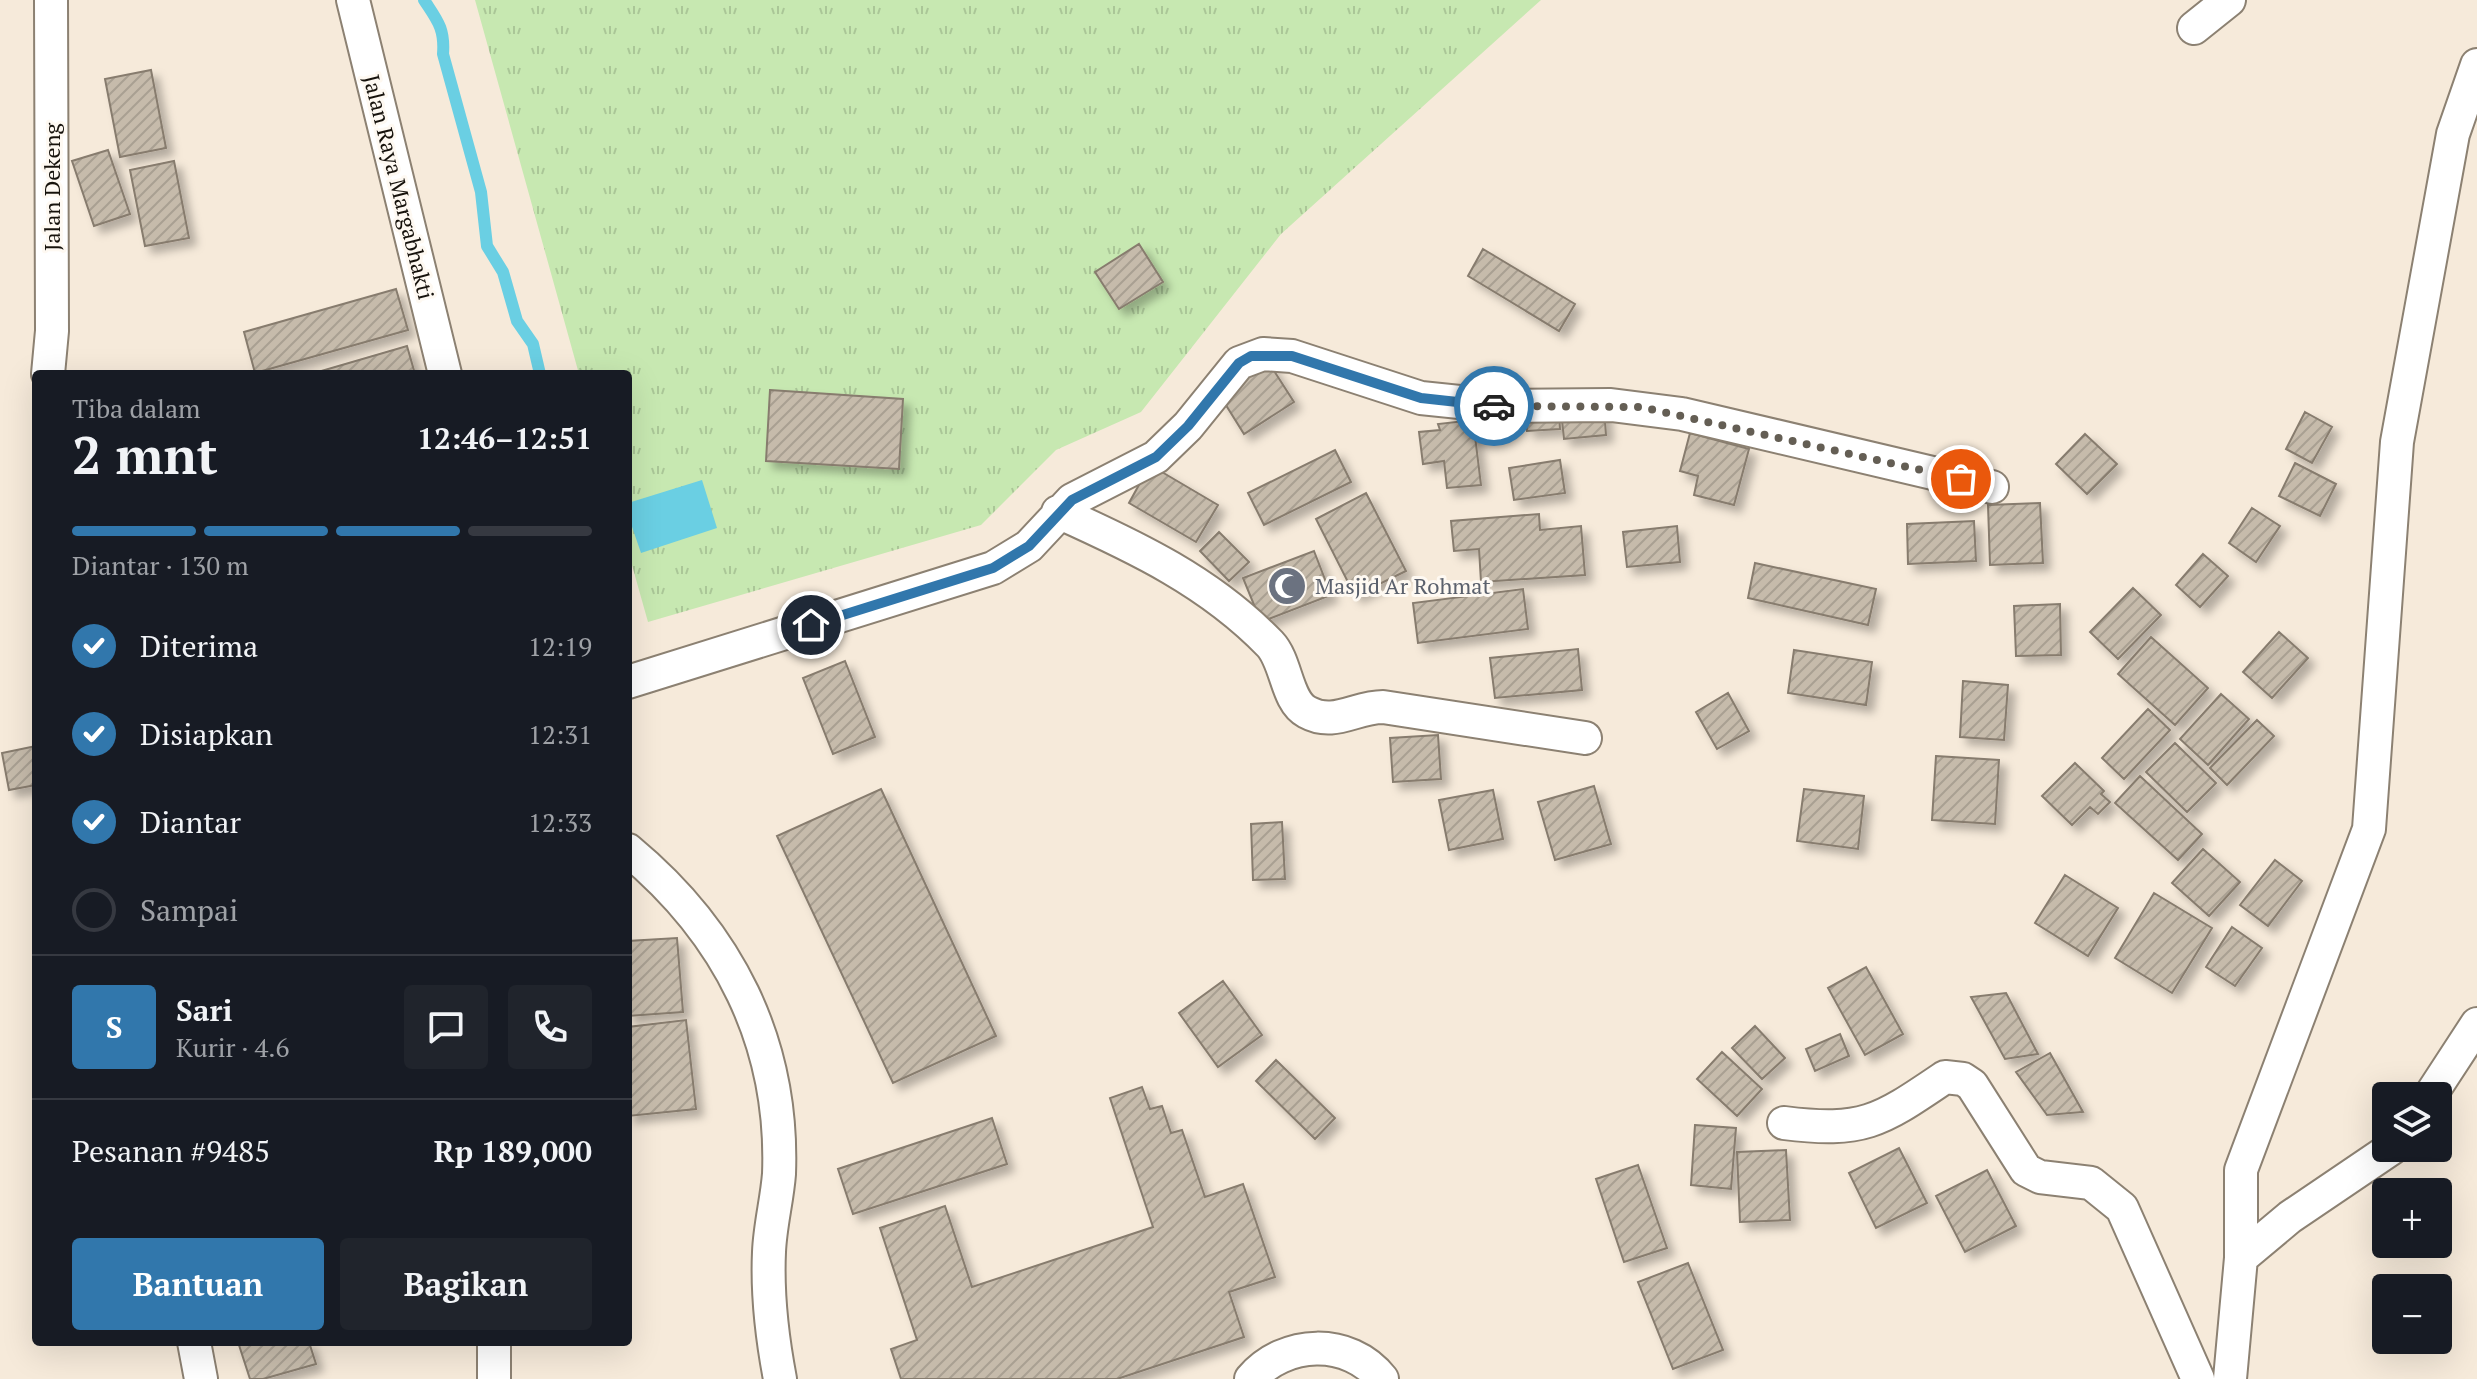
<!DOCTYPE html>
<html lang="id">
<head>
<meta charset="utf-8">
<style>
  :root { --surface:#171b24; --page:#20242c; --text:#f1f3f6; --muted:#9ea1a6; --line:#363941; --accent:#3177ac }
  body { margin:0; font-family:"PT Serif",serif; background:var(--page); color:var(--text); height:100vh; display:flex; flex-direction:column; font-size:30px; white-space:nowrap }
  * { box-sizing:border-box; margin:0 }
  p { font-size:26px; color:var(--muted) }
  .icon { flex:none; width:44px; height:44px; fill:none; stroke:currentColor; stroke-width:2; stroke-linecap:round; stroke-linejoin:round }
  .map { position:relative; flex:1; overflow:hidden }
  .panel { position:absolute; left:32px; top:370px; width:600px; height:976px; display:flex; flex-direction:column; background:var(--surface); border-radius:8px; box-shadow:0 8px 32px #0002 }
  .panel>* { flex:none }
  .buttons { position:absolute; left:2372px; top:1082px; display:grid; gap:16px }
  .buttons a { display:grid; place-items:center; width:80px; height:80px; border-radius:8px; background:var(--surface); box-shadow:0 8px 32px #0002; font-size:40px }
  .pin { position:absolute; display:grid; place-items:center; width:68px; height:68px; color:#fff; margin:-34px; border:4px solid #fff; border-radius:50%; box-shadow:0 2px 8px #0007 }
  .courier { position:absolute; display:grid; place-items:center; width:80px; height:80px; margin:-40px; border:6px solid #3177ac; border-radius:50%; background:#fff; color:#222; box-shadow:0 2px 10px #0007 }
  .summary em { font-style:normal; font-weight:700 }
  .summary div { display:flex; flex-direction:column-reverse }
  .summary { display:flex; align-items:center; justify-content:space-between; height:136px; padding:0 40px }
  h1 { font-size:52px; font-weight:700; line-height:60px }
  .bar { display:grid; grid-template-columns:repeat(4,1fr); gap:12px 8px; align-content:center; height:96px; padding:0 40px }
  .bar i { height:10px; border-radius:6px; background:var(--line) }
  .bar .current { background:var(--accent) }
  .bar p { grid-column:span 4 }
  .line { display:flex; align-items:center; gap:20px; padding:0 40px; border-top:2px solid var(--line) }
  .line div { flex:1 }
  .round { display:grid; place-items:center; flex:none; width:84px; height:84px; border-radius:8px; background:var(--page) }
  ol { padding:0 40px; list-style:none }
  li { display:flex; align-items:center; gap:24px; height:88px }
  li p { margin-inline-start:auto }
  li .icon { padding:8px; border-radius:50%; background:var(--accent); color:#fff; stroke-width:4 }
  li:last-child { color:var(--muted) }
  li i { width:44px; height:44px; border:4px solid var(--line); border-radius:50% }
  .cta { display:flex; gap:16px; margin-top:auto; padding:16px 40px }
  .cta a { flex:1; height:92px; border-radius:8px; background:var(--accent); color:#fff; font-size:32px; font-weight:700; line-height:92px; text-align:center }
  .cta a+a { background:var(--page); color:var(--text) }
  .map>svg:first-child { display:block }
</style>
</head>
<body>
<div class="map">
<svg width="2477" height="1379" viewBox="0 0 2477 1379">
  <defs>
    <pattern id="grass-tufts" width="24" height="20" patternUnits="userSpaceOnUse" patternTransform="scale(2)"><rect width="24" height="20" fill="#c7e8b1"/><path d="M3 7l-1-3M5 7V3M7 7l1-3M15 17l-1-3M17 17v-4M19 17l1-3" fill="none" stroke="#aac697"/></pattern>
    <pattern id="building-hatch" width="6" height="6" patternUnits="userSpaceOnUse" patternTransform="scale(2)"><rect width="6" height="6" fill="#c6bbab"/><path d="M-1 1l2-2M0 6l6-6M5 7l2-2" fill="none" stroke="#a9a092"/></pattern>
    <filter id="shadow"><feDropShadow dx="7" dy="7" stdDeviation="4" flood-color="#0004"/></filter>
  </defs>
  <rect width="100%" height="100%" fill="#f6eada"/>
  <path fill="url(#grass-tufts)" d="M475,0H1541L1281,234L1141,412L1056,450L981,525L648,622L628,551V374H579Z"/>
  <path fill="#6acfe3" d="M702,480L717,528L641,553L628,515V503Z"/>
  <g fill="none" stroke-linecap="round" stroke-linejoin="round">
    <path stroke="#6acfe3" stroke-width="12" d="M424,0C437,20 445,28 443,54L481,192L487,246L503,272L517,321L533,344L540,374"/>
  </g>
  <path fill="url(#building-hatch)" stroke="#877c6e" stroke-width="2" filter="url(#shadow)" d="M151,70L166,148L120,157L105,79Z
    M108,150L130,214L94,226L72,161Z
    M174,161L189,238L145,246L130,170Z
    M1139,244L1163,282L1119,309L1095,272Z
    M1483,249L1575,304L1559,331L1468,276Z
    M396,289L408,330L255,373L244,332Z
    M407,346L415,374H311Z
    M1269,363L1294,402L1244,434L1219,394Z
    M770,390L903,399L899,469L766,461Z
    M1604,408L1606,435L1564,439L1561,411Z
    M2305,412L2332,427L2312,463L2286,449Z
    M1559,414L1560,429L1527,431L1526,416Z
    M1473,420L1481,485L1447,488L1444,461L1423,464L1419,432L1440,430L1438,424Z
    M1690,433L1749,449L1734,505L1694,495L1698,476L1680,471Z
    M2085,434L2117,464L2087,494L2056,464Z
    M1335,450L1351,482L1264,525L1248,493Z
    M1560,460L1565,493L1514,500L1509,468Z
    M2295,463L2336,484L2320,516L2279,496Z
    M1150,465L1218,505L1196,542L1129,503Z
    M1366,493L1406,571L1355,596L1316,519Z
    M2040,503L2043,563L1990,565L1988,505Z
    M2252,508L2280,526L2256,562L2229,543Z
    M1539,514L1540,530L1581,526L1585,575L1481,582L1479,549L1454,551L1451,521Z
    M1974,521L1976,561L1908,564L1907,524Z
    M1677,526L1680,562L1627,567L1623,532Z
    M1219,532L1249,562L1229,581L1200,551Z
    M1314,551L1331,595L1261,622L1243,578Z
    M2203,554L2228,576L2200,607L2176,585Z
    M1755,563L1876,589L1868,625L1748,598Z
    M2133,588L2161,615L2118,659L2090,632Z
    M1523,589L1528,629L1418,643L1413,603Z
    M2060,604L2061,655L2016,656L2014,606Z
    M2279,632L2308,658L2272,698L2243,672Z
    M2151,637L2208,688L2175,725L2118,674Z
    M1578,649L1582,690L1495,698L1490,658Z
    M1794,650L1872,662L1866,705L1788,693Z
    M845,661L875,737L833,754L803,678Z
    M1963,681L2008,685L2004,740L1960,737Z
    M1728,693L1749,731L1717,749L1696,712Z
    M2221,694L2249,719L2208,765L2180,739Z
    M2148,709L2170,730L2124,779L2102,758Z
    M2257,720L2274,736L2227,785L2210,768Z
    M1438,735L1441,779L1393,782L1390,738Z
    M2175,743L2216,783L2187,812L2146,772Z
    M36,746V785L9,790L2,753Z
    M1936,756L1999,760L1995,824L1932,820Z
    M2075,763L2104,791L2101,794L2110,802L2098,814L2090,807L2072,825L2042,796Z
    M2140,776L2202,834L2178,860L2115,803Z
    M1594,786L1611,844L1555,860L1538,802Z
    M881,789L996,1036L893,1083L777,836Z
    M1804,789L1864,796L1858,849L1797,841Z
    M1493,790L1503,839L1449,850L1439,800Z
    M1282,822L1285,879L1253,880L1251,824Z
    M2203,849L2240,882L2209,916L2172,883Z
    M2275,860L2302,881L2268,926L2240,905Z
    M2065,875L2118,908L2088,956L2035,923Z
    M2154,893L2212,928L2172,993L2115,958Z
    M2232,927L2262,948L2235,986L2206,967Z
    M677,938L683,1012L628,1016V941Z
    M1866,967L1903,1034L1865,1055L1828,988Z
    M1223,981L1262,1035L1218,1067L1179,1013Z
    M2006,993L2038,1054L2005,1059L1971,997Z
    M686,1020L696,1109L628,1116V1027Z
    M1755,1026L1785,1058L1762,1079L1732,1048Z
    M1840,1034L1849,1056L1815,1071L1806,1049Z
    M1722,1052L1762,1089L1737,1116L1697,1079Z
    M2050,1053L2083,1112L2047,1115L2016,1072Z
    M1276,1060L1335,1118L1315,1139L1256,1081Z
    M1142,1087L1150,1109L1162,1106L1171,1133L1182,1130L1205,1197L1243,1184L1275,1277L1229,1292L1244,1337L1117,1379H901L891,1349L917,1340L880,1228L945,1206L972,1287L1153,1227L1110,1098Z
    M992,1118L1007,1164L853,1214L838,1169Z
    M1695,1125L1736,1128L1731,1189L1691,1185Z
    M1899,1148L1927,1203L1876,1228L1849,1173Z
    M1786,1150L1790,1220L1740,1222L1737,1152Z
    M1638,1165L1667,1248L1624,1262L1596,1179Z
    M1987,1170L2016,1226L1965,1252L1936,1196Z
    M1688,1263L1723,1350L1673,1369L1638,1282Z
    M238,1342H309L316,1364L263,1379H250Z"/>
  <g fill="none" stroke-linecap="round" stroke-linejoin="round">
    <defs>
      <path id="street" d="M353,0L445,374
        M2194,28L2229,0
        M48,374L52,331L51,0
        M1058,512C1136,547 1210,582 1270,644C1287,662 1286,701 1307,712C1334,727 1355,707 1383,707L1585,738
        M628,682L993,568L1029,546L1072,500L1156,457L1188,426L1239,363L1263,354L1292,356L1421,398L1498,406L1611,405L1682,414L1992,487
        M628,850C728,933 784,1042 779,1174C777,1200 770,1226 769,1252C767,1295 772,1337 780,1379
        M2430,1096L2477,1024
        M1784,1123C1864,1133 1880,1121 1945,1077L1963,1079L1972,1085L2026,1170L2040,1177L2091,1183L2122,1208L2198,1379
        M2241,1258V1170L2369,829L2397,442L2453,134L2477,65
        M194,1342L201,1379
        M494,1379V1342
        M1251,1379C1284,1340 1349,1337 1382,1379
        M2230,1379L2241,1258L2290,1217L2392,1148"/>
    </defs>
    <use href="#street" stroke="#8c8172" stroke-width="36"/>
    <use href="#street" stroke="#fff" stroke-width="32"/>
  </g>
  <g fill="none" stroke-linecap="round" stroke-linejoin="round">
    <path stroke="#645e54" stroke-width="8" stroke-dasharray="0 14.4" d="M1494,406L1641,407L1961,479"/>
    <path stroke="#3177ac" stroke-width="10" d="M811,625L993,568L1029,546L1072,500L1156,457L1188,426L1239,363L1251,356H1292L1421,398L1494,406"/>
  </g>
  <defs>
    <symbol id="mosque-disc" viewBox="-11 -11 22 22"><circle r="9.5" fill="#6b7280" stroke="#fef9f2"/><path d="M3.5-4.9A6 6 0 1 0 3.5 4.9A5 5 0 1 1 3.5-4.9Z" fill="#fff"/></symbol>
  </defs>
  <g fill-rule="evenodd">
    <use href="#mosque-disc" x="1265" y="564" width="44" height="44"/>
  </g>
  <g text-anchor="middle" stroke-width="6" stroke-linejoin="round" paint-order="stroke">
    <g font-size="22" fill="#16120c" stroke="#fef9f2">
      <text transform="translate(52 187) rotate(-90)" y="8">Jalan Dekeng</text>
      <text transform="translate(399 187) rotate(76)" y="8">Jalan Raya Margabhakti</text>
    </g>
    <g font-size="22" fill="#5b616d" stroke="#fef9f2" text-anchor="start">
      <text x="1315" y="594">Masjid Ar Rohmat</text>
    </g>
  </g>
</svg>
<div class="buttons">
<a><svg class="icon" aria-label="layers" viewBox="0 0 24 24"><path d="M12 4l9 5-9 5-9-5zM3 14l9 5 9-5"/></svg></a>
<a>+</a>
<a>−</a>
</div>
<div class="pin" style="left:1961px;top:479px;background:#ea580c"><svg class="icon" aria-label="bag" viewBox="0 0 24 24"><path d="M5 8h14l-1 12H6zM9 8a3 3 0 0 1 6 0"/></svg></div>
<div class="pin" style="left:811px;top:625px;background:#1f2937"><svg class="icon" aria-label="home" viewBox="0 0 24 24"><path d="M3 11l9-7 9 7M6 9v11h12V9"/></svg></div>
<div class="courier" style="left:1494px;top:406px"><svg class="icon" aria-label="car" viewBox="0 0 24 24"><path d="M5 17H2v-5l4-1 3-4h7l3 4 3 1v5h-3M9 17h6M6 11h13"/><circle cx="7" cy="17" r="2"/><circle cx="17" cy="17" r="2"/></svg></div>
<section class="panel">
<div class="summary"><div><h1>2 mnt</h1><p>Tiba dalam</p></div><em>12:46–12:51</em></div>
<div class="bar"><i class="current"></i><i class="current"></i><i class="current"></i><i></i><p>Diantar · 130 m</p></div>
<ol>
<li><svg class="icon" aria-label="check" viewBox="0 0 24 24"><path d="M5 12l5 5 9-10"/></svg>Diterima<p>12:19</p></li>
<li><svg class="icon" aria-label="check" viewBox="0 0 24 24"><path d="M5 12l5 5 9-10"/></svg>Disiapkan<p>12:31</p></li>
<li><svg class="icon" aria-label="check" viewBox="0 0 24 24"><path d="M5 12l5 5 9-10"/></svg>Diantar<p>12:33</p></li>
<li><i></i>Sampai</li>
</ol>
<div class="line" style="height:144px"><b class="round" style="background:var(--accent);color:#fff">S</b><div><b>Sari</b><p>Kurir · 4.6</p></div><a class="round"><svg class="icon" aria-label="chat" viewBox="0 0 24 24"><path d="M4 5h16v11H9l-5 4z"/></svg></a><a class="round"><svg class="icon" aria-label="phone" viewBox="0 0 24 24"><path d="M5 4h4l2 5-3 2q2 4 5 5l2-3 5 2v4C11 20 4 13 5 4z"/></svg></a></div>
<div class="line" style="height:104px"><div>Pesanan #9485</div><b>Rp 189,000</b></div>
<div class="cta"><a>Bantuan</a><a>Bagikan</a></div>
</section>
</div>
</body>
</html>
